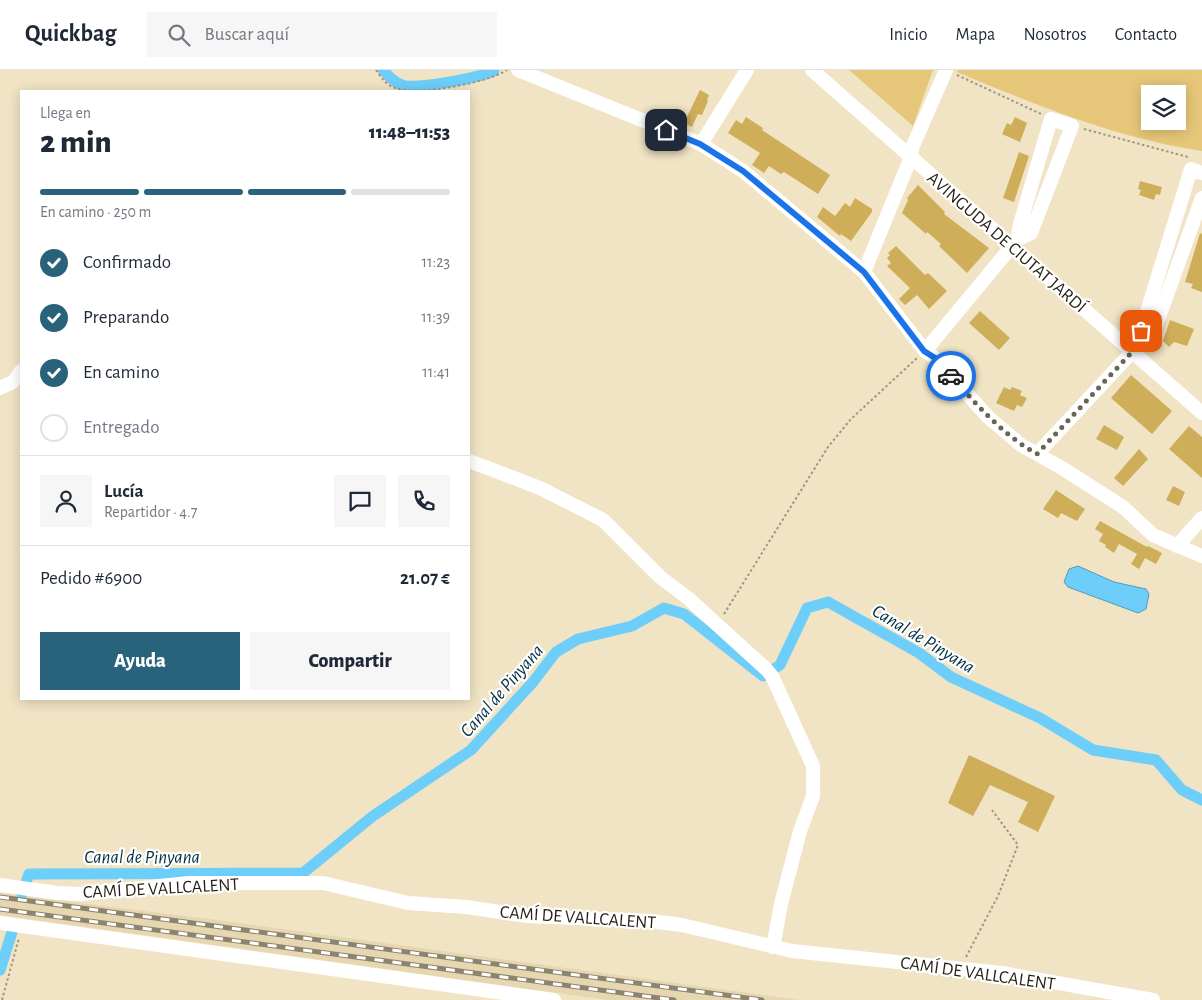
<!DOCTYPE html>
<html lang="es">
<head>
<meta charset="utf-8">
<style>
  :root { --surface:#fff; --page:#f6f6f7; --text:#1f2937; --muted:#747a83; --line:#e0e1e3; --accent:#28627b }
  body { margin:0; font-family:"Alegreya Sans",sans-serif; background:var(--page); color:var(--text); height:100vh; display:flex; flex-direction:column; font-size:19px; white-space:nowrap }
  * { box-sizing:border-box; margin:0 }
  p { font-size:16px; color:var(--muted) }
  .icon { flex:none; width:28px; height:28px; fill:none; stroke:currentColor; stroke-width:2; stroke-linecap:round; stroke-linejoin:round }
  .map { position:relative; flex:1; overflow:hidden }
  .details { position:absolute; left:20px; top:20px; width:450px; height:610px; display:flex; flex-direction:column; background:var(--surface); border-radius:0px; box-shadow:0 2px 12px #0003 }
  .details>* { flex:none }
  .tools { position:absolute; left:1141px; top:15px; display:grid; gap:10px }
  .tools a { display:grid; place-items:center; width:45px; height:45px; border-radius:0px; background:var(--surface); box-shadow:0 2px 12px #0003; font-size:25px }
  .pin { position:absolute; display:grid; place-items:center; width:42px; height:42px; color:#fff; margin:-21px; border-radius:10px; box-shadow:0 2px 8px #0006 }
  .courier { position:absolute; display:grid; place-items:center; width:50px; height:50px; margin:-25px; border:4px solid #1a73e8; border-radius:50%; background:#fff; color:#222; box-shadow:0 1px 6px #0007 }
  .head em { font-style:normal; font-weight:800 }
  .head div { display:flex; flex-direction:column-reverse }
  .head { display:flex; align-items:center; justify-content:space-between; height:85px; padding:0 20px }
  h1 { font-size:32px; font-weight:800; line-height:38px }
  .bar { display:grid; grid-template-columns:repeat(4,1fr); gap:8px 5px; align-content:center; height:60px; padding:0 20px }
  .bar i { height:6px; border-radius:4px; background:var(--line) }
  .bar .on { background:var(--accent) }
  .bar p { grid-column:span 4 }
  .line { display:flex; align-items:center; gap:12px; padding:0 20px; border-top:1px solid var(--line) }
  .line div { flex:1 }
  .round { display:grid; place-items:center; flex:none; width:52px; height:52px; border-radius:0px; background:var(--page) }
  ol { padding:0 20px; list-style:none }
  li { display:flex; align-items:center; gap:15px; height:55px }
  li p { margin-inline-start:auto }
  li .icon { padding:5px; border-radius:50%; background:var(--accent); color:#fff; stroke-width:4 }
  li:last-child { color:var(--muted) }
  li i { width:28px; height:28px; border:2px solid var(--line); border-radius:50% }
  .primary-button { display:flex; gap:10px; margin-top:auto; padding:10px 20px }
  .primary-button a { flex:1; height:58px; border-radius:0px; background:var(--accent); color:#fff; font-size:20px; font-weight:800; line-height:58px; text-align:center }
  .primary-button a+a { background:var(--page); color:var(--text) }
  header { display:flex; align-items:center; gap:30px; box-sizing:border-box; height:70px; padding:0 25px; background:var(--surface); border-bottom:1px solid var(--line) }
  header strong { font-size:24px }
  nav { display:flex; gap:28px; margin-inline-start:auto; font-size:18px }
  .search { width:350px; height:45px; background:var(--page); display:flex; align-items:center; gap:12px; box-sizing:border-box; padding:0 18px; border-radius:0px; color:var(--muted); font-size:19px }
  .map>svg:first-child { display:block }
</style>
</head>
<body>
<header>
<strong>Quickbag</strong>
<div class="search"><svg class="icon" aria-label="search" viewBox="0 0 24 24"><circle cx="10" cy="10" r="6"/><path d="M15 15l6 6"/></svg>Buscar aquí</div>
<nav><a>Inicio</a><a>Mapa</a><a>Nosotros</a><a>Contacto</a></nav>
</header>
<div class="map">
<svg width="1202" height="930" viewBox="0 0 1202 930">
  <rect width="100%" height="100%" fill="#f0e4c5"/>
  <path fill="#e7d7b1" d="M0,823L217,850L800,930H607L0,845Z"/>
  <path fill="#e6c779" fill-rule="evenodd" d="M849,0H933L913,56Z
    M958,0H1202V81C1116,68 1036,35 957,2ZM1150,24H1178V51H1150Z"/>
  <path fill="#6dcefa" stroke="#579ab5" d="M1078,496L1114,512L1146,519L1149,524L1146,539L1138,543L1068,517L1064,512L1069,499Z"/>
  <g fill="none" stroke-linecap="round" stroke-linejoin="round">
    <path stroke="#6dcefa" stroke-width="11" d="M383,0C389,7 396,14 405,16C422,18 478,8 494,1
      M22,824L29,804L303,803L373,746L471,680L533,612L556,582L578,569L632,556L664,538L684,544L763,606L780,595L807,538L828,532L919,583L951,607L1040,648L1093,680L1156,690L1182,720L1202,730
      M0,900L12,862"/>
  </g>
  <path fill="#cfae5a" d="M700,20L709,25L707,30L708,31L702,45L698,44L692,57L684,53Z
    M746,47L763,58L762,60L830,105L818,124L784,102L781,104L769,96L764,103L752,95L760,83L728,63L736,50L742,54Z
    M1015,47L1027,53L1020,72L1002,64L1007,53L1011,55Z
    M1019,82L1029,86L1014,132L1003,128Z
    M1140,111L1162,117L1160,125L1156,124L1154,130L1139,125L1141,120L1138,119Z
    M918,115L945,142L944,144L989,178L967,203L939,176L941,174L927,162L926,164L902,143L908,130L907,128Z
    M855,128L872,139V142L851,171L841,164L840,166L817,147L823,137L835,146L845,133L850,137Z
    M1200,163L1202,164V222L1191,218L1193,214L1185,212Z
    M896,176L925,205L928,203L947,221L929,239L917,225L905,235L899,229L910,218L887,196L891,193L887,188L890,185L888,183Z
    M980,241L1010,268L999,280L969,253Z
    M1170,250L1194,259L1187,276L1174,272L1169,277L1163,271Z
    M1131,305L1172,341L1152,364L1111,328Z
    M1004,317L1010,320L1012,317L1022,321L1020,325L1027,328L1022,337L1017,335L1014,341L996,333Z
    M1104,355L1124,367L1117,380L1096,369Z
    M1189,356L1202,367V408L1169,379Z
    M1139,379L1148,389L1123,416L1114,408Z
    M1173,416L1185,422L1179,436L1166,430Z
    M1056,420L1085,439L1077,451L1061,443L1058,448L1043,439Z
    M1100,451L1147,477L1148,476L1162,483L1156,494L1145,488L1139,499L1131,494L1137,484L1119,474L1114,483L1105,477L1106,475L1099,471L1103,464L1095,459Z
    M969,685L1055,726L1038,762L1018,752L1028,732L990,715L973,746L948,733Z"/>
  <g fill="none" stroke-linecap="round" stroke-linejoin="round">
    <path stroke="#a19780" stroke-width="2" stroke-dasharray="2.5 2.5" stroke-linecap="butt" d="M376,0C381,7 386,15 395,18C418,26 487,13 507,0
      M957,5L1041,44
      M1084,59L1188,87
      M724,544L828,377L851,349L917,288
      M966,887L998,826L1018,775L992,740
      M2,930L19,868"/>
    <path stroke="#fff" stroke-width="14" d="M518,0L701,74L743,101L864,202L925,281L935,288L988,347L1021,375L1062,398L1123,437L1153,465L1202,486
      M812,0L1202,343
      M701,74L747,0
      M864,202L911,87L912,78L946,0
      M1136,275L1151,269L1202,128
      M925,281L1017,170L1020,154L1051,49L1072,56L1031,163L1017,170
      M0,318L13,312L21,301
      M1037,384L1132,282L1141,261L1191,99L1202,103
      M469,391L540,418L603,450L660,507L689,529L766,599L772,606L813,696V726L800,761L781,834L773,877
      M1177,476L1202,448
      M0,815L57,823L81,824L189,813H323L408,833L466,837L527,846L650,851L682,855L792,881L1002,903L1153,930
      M0,853L554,930"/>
    <defs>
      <path id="rail" d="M0,827L762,930
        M0,839L674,930"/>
    </defs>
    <use href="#rail" stroke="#8c846f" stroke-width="5"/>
    <use href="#rail" stroke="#fff" stroke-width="3" stroke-dasharray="9" stroke-linecap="butt"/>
  </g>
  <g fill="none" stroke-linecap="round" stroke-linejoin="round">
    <path stroke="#6b6452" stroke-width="5" stroke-dasharray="0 9" d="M951,306C977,335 1003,365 1037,384L1132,282L1141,261"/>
    <path stroke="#1a73e8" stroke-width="6" d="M666,60L700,74L743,101L864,202L924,281L935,288L951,306"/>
  </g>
  <g text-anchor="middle" stroke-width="4.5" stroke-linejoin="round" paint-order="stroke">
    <g font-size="18" fill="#241f14" stroke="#fff">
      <text transform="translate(1007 172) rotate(41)" y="6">AVINGUDA DE CIUTAT JARDÍ</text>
      <text transform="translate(161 818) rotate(-3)" y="6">CAMÍ DE VALLCALENT</text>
      <text transform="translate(578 847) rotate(4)" y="6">CAMÍ DE VALLCALENT</text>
      <text transform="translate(978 903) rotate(8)" y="6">CAMÍ DE VALLCALENT</text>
    </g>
    <g font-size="19" font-style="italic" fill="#033143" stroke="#fff">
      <text transform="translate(924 568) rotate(31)" y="7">Canal de Pinyana</text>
      <text transform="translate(501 620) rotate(-49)" y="7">Canal de Pinyana</text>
      <text x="142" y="793">Canal de Pinyana</text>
    </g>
  </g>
</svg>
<div class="tools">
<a><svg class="icon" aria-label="layers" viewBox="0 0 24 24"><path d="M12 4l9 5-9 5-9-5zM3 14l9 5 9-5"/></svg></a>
</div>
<div class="pin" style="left:1141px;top:261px;background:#ea580c"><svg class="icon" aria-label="bag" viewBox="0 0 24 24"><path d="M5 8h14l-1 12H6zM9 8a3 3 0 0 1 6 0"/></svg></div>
<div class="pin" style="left:666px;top:60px;background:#1f2937"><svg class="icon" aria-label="home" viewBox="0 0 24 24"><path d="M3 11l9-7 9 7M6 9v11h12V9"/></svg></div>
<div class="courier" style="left:951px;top:306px"><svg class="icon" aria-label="car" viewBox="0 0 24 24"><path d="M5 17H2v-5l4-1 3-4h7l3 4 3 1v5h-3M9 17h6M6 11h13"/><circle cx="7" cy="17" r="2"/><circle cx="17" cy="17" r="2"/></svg></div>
<section class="details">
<div class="head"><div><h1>2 min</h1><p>Llega en</p></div><em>11:48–11:53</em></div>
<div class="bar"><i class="on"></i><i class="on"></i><i class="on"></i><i></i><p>En camino · 250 m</p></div>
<ol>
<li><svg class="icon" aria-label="check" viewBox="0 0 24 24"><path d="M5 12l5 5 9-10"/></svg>Confirmado<p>11:23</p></li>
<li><svg class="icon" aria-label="check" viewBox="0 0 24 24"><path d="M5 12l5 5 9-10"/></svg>Preparando<p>11:39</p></li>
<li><svg class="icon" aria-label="check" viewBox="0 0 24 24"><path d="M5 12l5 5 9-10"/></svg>En camino<p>11:41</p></li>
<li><i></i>Entregado</li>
</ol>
<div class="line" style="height:90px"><a class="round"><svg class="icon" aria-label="person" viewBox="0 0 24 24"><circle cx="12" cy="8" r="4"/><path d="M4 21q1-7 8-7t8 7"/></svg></a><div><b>Lucía</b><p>Repartidor · 4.7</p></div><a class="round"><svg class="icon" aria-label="chat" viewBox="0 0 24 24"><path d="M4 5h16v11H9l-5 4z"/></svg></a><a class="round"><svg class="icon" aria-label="phone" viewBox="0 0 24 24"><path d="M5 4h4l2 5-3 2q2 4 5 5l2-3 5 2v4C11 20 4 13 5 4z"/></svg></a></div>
<div class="line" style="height:65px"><div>Pedido #6900</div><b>21.07 €</b></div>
<div class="primary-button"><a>Ayuda</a><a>Compartir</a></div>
</section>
</div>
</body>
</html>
